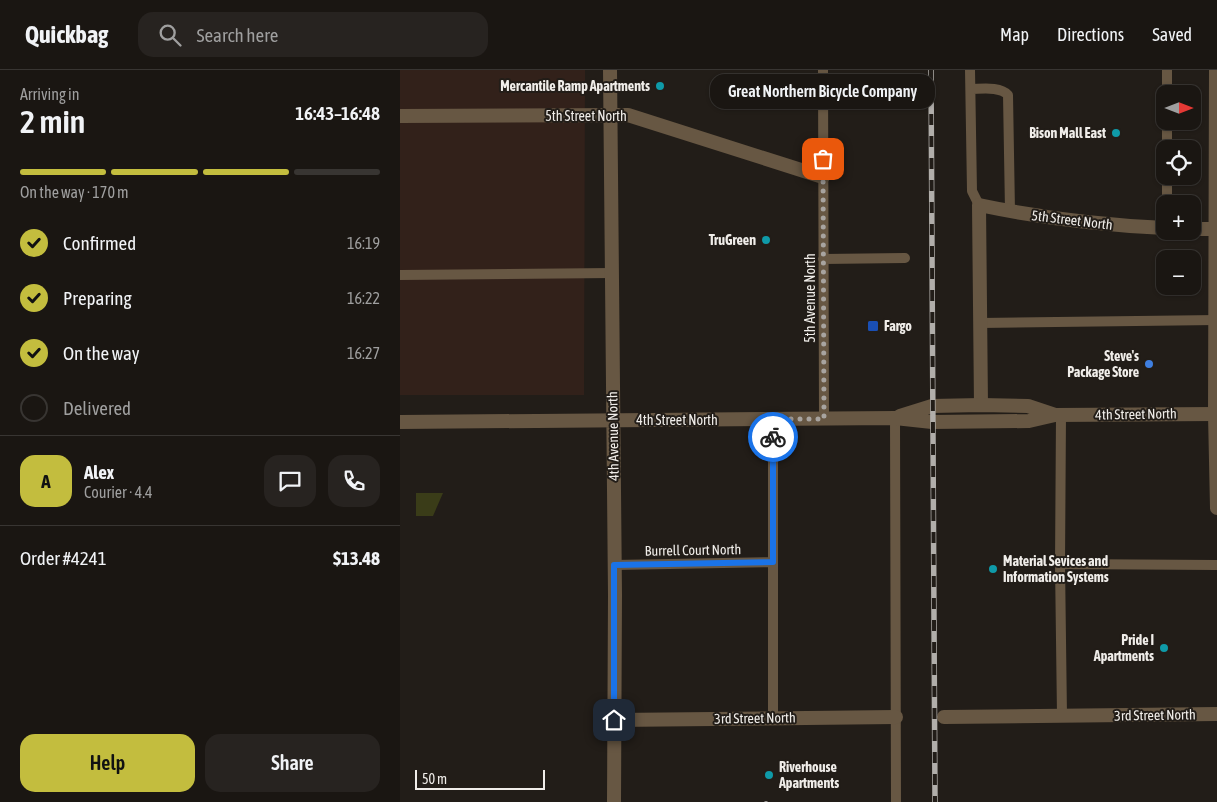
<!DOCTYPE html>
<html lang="en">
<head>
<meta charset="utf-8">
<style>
  :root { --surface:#1a1612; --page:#272320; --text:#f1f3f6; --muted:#9f9f9f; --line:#383532; --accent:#c3bd3e }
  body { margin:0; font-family:"Asap Condensed",sans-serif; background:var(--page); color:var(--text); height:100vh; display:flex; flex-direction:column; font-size:19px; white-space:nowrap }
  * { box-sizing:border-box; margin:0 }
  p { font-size:16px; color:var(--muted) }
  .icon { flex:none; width:28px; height:28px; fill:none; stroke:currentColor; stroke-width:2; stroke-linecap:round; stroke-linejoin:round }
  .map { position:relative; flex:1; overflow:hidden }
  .sheet { display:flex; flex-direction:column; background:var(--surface); width:400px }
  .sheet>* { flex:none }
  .needle { width:32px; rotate:90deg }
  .buttons { position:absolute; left:756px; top:15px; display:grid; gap:10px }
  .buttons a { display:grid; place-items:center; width:45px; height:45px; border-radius:10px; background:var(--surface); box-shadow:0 1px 4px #0004,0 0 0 1px var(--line); font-size:25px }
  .scale { position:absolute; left:15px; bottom:12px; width:130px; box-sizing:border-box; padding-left:5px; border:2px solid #f0ede9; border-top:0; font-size:14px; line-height:18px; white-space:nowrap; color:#f0ede9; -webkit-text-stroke:4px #221d18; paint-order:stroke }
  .pin { position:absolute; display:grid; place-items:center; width:42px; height:42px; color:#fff; margin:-21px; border-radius:10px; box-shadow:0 2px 8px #0006 }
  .courier { position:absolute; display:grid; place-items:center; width:50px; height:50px; margin:-25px; border:4px solid #1a73e8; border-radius:50%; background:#fff; color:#222; box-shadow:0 1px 6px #0007 }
  .bubble { position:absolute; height:35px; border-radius:15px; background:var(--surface); box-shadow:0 1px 4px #0004,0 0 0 1px var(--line); font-size:16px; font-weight:600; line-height:35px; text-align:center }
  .summary em { font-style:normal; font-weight:600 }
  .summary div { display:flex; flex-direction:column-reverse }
  .summary { display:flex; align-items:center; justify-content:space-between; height:85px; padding:0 20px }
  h1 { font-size:32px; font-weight:600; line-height:38px }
  .bar { display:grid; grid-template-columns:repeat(4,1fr); gap:8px 5px; align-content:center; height:60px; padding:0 20px }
  .bar i { height:6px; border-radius:4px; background:var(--line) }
  .bar .current { background:var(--accent) }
  .bar p { grid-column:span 4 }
  .line { display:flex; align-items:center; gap:12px; padding:0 20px; border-top:1px solid var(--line) }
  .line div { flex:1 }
  .round { display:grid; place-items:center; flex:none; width:52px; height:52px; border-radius:15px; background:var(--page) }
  ol { padding:0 20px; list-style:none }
  li { display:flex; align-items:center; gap:15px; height:55px }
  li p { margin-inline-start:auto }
  li .icon { padding:5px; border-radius:50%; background:var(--accent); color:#111; stroke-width:4 }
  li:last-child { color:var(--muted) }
  li i { width:28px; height:28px; border:2px solid var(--line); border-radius:50% }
  .primary-button { display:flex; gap:10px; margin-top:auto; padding:10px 20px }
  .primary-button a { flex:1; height:58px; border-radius:15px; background:var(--accent); color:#111; font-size:20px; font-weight:600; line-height:58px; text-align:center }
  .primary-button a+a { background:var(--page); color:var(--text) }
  header { display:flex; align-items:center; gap:30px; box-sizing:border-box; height:70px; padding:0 25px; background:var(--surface); border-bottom:1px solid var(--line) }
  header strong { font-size:24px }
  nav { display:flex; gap:28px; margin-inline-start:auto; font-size:18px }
  .search { width:350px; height:45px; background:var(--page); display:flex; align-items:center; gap:12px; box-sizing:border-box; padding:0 18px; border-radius:15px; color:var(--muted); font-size:19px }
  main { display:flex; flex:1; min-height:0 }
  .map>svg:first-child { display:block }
</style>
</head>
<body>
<header>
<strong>Quickbag</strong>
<div class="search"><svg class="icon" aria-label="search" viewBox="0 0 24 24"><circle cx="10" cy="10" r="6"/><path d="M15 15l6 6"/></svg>Search here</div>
<nav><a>Map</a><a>Directions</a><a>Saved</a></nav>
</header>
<main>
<section class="sheet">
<div class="summary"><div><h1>2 min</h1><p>Arriving in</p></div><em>16:43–16:48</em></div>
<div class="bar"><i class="current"></i><i class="current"></i><i class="current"></i><i></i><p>On the way · 170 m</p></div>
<ol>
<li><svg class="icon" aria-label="check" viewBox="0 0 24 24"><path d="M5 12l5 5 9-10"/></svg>Confirmed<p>16:19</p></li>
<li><svg class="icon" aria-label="check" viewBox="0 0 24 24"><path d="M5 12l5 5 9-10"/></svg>Preparing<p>16:22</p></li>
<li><svg class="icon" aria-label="check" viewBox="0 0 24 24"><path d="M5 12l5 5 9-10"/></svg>On the way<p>16:27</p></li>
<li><i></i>Delivered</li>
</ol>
<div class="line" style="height:90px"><b class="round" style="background:var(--accent);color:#111">A</b><div><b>Alex</b><p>Courier · 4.4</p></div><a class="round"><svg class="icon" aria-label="chat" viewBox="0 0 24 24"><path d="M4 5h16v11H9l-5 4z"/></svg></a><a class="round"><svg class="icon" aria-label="phone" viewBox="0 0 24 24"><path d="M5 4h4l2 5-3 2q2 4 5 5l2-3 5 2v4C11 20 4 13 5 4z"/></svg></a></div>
<div class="line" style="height:65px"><div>Order #4241</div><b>$13.48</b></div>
<div class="primary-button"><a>Help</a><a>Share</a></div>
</section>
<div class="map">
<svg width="817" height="732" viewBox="0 0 817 732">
  <rect width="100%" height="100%" fill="#221d18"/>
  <path fill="#32211a" d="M0,0H185L184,325H0Z"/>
  <path fill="#3a3c18" d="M16,423H43L33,446H16Z"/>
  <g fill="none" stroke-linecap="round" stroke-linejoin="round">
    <path stroke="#928e8a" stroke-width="3" stroke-dasharray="5 2.5" stroke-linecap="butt" d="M366,732V731"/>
    <path stroke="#675743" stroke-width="10" d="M423,0L424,349
      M570,0L572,121L579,135
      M767,0V24
      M571,19C581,19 600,16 608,25L610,141
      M767,51V79
      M767,106V134
      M423,189L505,188
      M0,205L212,203
      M580,253L817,250
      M661,345L660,494L662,646
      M495,348L496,732
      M373,349V648
      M660,494L817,495
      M214,495L373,492"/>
    <path stroke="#675743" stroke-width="14" d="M816,0L815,344L817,438
      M0,46L228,45L423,107
      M792,159H816
      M581,335L579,135C641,148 702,155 765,158
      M544,647L817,644
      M214,650L496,647"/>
    <path stroke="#675743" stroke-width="14" d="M210,0L215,525L214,732
      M500,346L532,336L581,335L628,336L655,345
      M0,352L495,348L532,352L629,351L655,345L817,344"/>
    <defs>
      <path id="rail" d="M531,0L535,732"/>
    </defs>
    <use href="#rail" stroke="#b1aeaa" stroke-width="5.5"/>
    <use href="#rail" stroke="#221d18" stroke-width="4" stroke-dasharray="11" stroke-linecap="butt"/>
  </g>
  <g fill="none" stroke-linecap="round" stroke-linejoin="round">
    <path stroke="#a8a4a0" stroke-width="5" stroke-dasharray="0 9" d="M373,367V349H424L423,89"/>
    <path stroke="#1a73e8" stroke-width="6" d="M214,650V495L373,492V367"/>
  </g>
  <g fill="#0f9aa8" stroke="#221d18" stroke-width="2">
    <circle cx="260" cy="16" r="5"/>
    <circle cx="716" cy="63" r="5"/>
    <circle cx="366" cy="170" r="5"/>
    <circle cx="593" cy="499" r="5"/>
    <circle cx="764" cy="578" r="5"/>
    <circle cx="369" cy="705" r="5"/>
  </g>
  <rect fill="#1a4fb4" stroke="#221d18" stroke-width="2" x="467" y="250" width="12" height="12" rx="2.5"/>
  <circle fill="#3f7fe0" stroke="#221d18" stroke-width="2" cx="749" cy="294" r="5"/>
  <g text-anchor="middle" stroke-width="4" stroke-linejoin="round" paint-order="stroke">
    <g font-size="14" font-weight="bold" fill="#f0ede9" stroke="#221d18" text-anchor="end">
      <text x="250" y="21">Mercantile Ramp Apartments</text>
      <text x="706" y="68">Bison Mall East</text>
      <text x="356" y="175">TruGreen</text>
      <text x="484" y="261" text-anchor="start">Fargo</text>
      <text x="739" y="291">Steve's<tspan x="739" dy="16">Package Store</tspan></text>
      <text x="603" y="496" text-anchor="start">Material Sevices and<tspan x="603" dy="16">Information Systems</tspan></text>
      <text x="754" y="575">Pride I<tspan x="754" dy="16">Apartments</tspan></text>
      <text x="379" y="702" text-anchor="start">Riverhouse<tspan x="379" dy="16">Apartments</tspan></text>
    </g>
    <g font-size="14" fill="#f0ede9" stroke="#221d18">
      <text x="186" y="51">5th Street North</text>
      <text transform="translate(672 150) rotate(7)" y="5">5th Street North</text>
      <text transform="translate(410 228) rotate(-90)" y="5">5th Avenue North</text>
      <text transform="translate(736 344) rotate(-1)" y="5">4th Street North</text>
      <text x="277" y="355">4th Street North</text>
      <text transform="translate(213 366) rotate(-91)" y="5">4th Avenue North</text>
      <text transform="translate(293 480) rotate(-1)" y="5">Burrell Court North</text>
      <text transform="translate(755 645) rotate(-1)" y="5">3rd Street North</text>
      <text transform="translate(355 648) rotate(-1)" y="5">3rd Street North</text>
    </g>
  </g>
</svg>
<div class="buttons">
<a><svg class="needle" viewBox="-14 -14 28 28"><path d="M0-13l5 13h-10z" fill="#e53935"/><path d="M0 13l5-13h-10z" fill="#9f9f9f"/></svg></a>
<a><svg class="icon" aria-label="locate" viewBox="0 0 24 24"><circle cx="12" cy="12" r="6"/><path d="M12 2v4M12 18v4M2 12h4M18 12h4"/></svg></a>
<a>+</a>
<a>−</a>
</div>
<div class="scale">50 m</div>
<div class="pin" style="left:423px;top:89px;background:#ea580c"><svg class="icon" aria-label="bag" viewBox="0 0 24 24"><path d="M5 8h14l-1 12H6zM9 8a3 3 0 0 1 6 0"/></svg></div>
<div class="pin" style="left:214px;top:650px;background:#1f2937"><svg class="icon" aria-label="home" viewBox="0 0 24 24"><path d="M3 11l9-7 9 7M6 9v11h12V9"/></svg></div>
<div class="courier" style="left:373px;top:367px"><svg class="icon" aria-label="bike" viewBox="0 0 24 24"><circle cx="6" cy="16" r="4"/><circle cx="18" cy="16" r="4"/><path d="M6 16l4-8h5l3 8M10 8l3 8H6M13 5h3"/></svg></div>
<div class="bubble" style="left:310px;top:4px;width:225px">Great Northern Bicycle Company</div>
</div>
</main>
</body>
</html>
